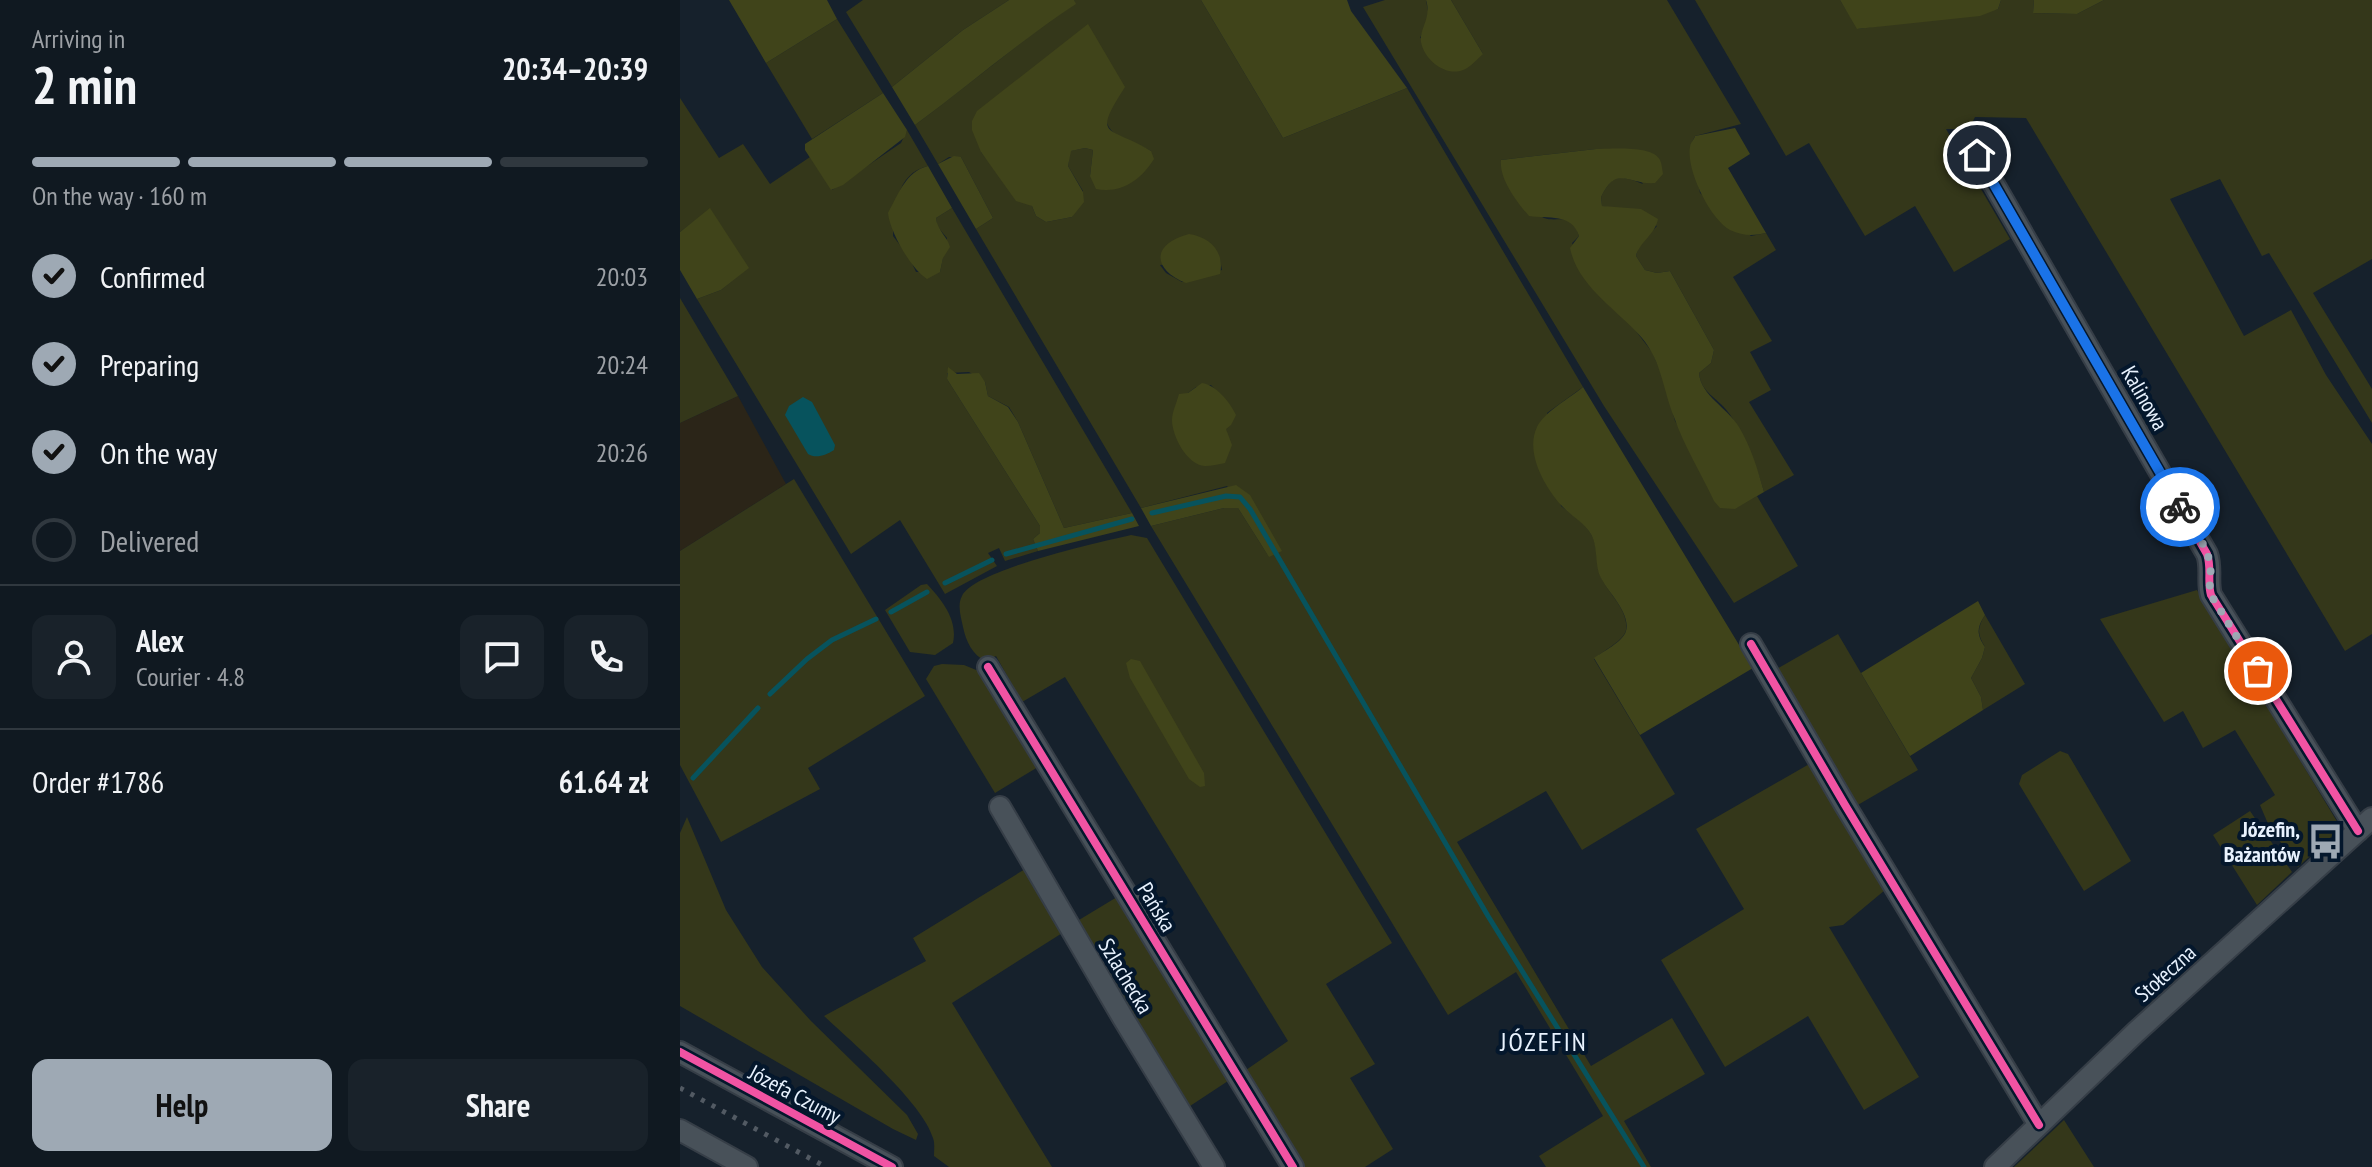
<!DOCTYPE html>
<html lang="en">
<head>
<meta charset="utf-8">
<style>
  :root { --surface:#101921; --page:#19222a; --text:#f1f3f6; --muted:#9ca0a5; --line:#30383f; --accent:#9ea9b4 }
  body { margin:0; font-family:"PT Sans Narrow",sans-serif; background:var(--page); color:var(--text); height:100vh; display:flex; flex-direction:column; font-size:30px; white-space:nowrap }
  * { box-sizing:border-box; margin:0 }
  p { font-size:26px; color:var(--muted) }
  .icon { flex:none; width:44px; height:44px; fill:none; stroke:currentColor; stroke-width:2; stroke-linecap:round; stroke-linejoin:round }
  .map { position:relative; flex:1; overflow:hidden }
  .details { display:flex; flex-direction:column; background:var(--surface); width:680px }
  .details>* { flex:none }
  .pin { position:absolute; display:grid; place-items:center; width:68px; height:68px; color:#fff; margin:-34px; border:4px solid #fff; border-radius:50%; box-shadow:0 2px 8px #0007 }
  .courier { position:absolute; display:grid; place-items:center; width:80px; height:80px; margin:-40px; border:6px solid #1a73e8; border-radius:50%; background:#fff; color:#222; box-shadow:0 2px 10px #0007 }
  .head em { font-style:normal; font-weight:700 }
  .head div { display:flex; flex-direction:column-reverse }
  .head { display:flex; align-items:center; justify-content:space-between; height:136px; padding:0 32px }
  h1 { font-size:52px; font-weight:700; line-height:60px }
  .bar { display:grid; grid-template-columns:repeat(4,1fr); gap:12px 8px; align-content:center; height:96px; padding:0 32px }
  .bar i { height:10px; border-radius:6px; background:var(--line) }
  .bar .selected { background:var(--accent) }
  .bar p { grid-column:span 4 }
  .line { display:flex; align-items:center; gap:20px; padding:0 32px; border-top:2px solid var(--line) }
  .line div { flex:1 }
  .round { display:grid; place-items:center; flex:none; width:84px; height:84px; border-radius:16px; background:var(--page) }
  ol { padding:0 32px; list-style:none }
  li { display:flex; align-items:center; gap:24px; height:88px }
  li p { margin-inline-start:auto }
  li .icon { padding:8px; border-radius:50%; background:var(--accent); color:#111; stroke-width:4 }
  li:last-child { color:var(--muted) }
  li i { width:44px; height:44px; border:4px solid var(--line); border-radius:50% }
  .cta { display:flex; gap:16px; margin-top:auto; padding:16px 32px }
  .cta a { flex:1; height:92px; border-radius:16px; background:var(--accent); color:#111; font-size:32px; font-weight:700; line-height:92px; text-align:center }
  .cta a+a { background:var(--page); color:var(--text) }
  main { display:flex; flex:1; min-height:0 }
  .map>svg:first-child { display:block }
</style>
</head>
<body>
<main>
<section class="details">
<div class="head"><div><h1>2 min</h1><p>Arriving in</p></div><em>20:34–20:39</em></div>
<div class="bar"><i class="selected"></i><i class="selected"></i><i class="selected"></i><i></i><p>On the way · 160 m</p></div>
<ol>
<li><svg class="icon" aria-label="check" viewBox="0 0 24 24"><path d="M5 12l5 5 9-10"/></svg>Confirmed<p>20:03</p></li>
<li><svg class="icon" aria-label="check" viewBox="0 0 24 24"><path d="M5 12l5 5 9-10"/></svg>Preparing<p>20:24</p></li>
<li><svg class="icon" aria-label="check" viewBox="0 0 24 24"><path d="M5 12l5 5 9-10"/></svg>On the way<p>20:26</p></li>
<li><i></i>Delivered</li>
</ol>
<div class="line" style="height:144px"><a class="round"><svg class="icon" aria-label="person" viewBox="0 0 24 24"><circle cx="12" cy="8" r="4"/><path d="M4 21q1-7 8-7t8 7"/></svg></a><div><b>Alex</b><p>Courier · 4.8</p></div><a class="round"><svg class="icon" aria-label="chat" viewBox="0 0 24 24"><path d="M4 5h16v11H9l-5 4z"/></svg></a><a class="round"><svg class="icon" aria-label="phone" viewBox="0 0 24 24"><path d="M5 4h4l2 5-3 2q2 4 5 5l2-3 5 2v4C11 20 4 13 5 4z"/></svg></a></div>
<div class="line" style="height:104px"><div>Order #1786</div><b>61.64 zł</b></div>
<div class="cta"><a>Help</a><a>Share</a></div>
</section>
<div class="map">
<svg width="1692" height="1167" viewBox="0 0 1692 1167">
  <rect width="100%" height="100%" fill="#16212c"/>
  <path fill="#2b2518" d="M58,396L106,484L0,551V423Z"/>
  <path fill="#34371a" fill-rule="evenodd" d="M183,0H329L283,30L212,87L166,12Z
    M394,0H521L603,138L727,88L903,387L867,413L881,506C890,513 902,521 909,531C920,545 914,563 922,579C929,594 949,611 946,630C944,641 922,651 914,659L995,794L902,850L866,791L777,842L911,1066L992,1018L1025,1074L944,1121L971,1167H866L859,1156L923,1116L836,972L768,1015L471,526L544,508H558L589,557L547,486L461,508L296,229L313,218L281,157H269L258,164L235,125C289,85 340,41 395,4ZM426,116C426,139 455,141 471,151L410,176L413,150L405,148L390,151L388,166L403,191L392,217L366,222L356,216L352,206L328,187L301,152ZM540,259L542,270L502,282L486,273L480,265ZM531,385L538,393L548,439L508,393L516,387Z
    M705,0H746L749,17L740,38L803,54L771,0H987L1061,124L1015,136L1010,147L1020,193L1071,236L1086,233L1096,250L1053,277L1092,341L1070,352L1091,390L1069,402L1114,475L1084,492C1078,469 1062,430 1048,412C1037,397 1021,393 1019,373L1031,363L1034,350L990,271L977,273L965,270L956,256L959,245L977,226L932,208L922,206L921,197C932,174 940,175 963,184L942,149H916L821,160C822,165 822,173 825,178C828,188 855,214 864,218C878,223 892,211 899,236L892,243L913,289L955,330L972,352L984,379L995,421L1054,509L1077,496L1118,566L1054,603L924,406L683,7Z
    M1015,0H1160L1178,29L1318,9L1321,0H1354L1353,13L1397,14L1424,0H1692V259L1633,293L1692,389V423L1589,253L1582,256L1540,179L1490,199L1564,336L1611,310L1646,375L1692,444V634L1665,651L1346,118L1295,117L1289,129H1266L1330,239L1274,272L1235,206L1185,236L1129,143L1106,156Z
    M157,19L203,93L132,139L86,63Z
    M0,98L39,158L63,144L90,184L130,157L152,190L221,143L227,130L248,166C216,173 214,210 213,236L229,257L236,272H260L267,238L257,226L256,218L272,208L452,513L384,528L338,422L329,407L308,396L305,382L289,372L267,373V379L360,526V533L353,539L358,551L325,561L319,548L308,553L317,566L265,594L220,520L171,554L17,299L41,290L68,268L30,209L0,232Z
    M0,298L58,396L0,423Z
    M114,479L245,696L128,768L140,789L41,842L0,765V551Z
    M451,535L467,538L712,943L646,984L695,1064L670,1078L713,1149L685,1167H624L566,1070L608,1041L385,677L342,702L316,656L306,661C292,655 286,641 283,627C281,617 277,605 282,596C293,570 421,542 451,535Z
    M247,584C262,600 278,620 273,643L255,655L230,652L205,610L241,585Z
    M1517,590L1661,828L1618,867L1589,826L1580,805L1595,795L1555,730L1523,748L1503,711L1484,722L1420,619Z
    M1305,615L1345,684L1303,710L1301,697L1291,678L1302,658L1305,647C1297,634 1297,628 1305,615Z
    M1158,634L1238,770L1176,806L1095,670Z
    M262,664L284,665L301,672L358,767L315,793L246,679L254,666Z
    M1380,751L1388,754L1451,861L1404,891L1339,784L1342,775Z
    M1131,763L1205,890L1163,925L1149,927L1239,1077L1184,1110L1128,1016L1045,1067L981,960L1064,909L1016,829Z
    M1570,811L1612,872L1577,905L1533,835Z
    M7,817L46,910L82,967L131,1021L227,1115L238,1134L236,1140L213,1129L0,1006V833Z
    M350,866L387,930L272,1003L372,1167H269L254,1156C254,1150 255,1143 253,1138C243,1103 172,1042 144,1016L246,961L233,938Z
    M437,897L548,1081L507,1108L394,923Z
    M1384,1120L1414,1167H1334Z"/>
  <path fill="#40441a" d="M49,0H147L157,19L86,63Z
    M329,0H394L396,4C340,41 289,85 235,125L212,87L283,30Z
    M521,0H667L671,11L727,88L603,138Z
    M746,0H771L803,54C797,59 791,67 783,70C766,77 744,60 741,42C739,29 752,18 746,0Z
    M1160,0H1321L1318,9L1300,16L1177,29Z
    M1354,0H1424L1397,14L1353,13Z
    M408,24L445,87C411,140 429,125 471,151L474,159C461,180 441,194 416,189L410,176L413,150L405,148L391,151L388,166L403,192L404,202L392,217L366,222L356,216L352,206L336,201L301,152L292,130V121L297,111Z
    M203,93L227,130L225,137L163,185L151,190L125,150V144Z
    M1055,128L1070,154L1048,168L1086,233C1073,236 1063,236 1050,230C1030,219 1006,170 1010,147C1010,143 1014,140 1015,136Z
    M916,149C931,149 973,145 980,160C982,164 982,169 983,174L975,183C948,185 937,164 921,197L922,206L961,209L978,219C975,235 960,241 956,256L965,270L977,273L990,271L1034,350L1031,363L1019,373C1021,396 1048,408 1059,427C1071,447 1078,470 1084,492L1055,509L1040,508L1034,501C1021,473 1004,446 994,417C983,390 982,362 962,338C938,310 898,287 890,248L899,236C892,213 868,219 849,216C837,202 819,179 821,160Z
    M274,156L281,157L313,218L296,229L258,164Z
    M248,166L272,208L256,218C257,230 267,236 270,247L263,258L260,272L247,279C231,269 210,232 208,213C218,195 226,171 248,166Z
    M30,208L69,268L41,290L17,299L0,270V232Z
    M509,234C530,237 545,252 540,274L506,283C472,269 471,244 509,234Z
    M268,367L277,374L299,373L305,382L308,396L328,407L338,422L384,528L452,513L459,526L358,551L353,539L360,533V526L267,379Z
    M522,383C536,385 550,402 556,415L551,425L546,429L552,445L545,463C539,464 531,466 525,466C507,465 492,436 492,420C492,412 497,402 499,394L508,393Z
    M903,387L1073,668L960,735L914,658C922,652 943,642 946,631C951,612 927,592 920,576C914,561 919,543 908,530C900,520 889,514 881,505C864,486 845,452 857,427C865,411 889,399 903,387Z
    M556,485L570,495L602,551L589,557L558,508H544L471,526L461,508Z
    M1298,601L1305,615C1297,627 1296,634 1305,647L1302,658L1291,678L1301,697L1303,710L1230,756L1181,673Z
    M451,659L460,661L524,773L525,786L520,787L509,779L450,678L446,663Z"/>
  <path fill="#07535d" d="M123,397L132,402L155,445L154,450C146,455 136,459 128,454L105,415L109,406Z"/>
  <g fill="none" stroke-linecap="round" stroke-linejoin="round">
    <path stroke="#07535d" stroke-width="5" d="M472,513L546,496L560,497L570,509L808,916L964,1167
      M326,554L452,519
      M265,583L312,560
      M211,612L247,592
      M90,694L127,659L152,640L196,619
      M13,778L78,708"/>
    <defs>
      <path id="minor" d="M1297,155L1527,554C1532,568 1527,582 1531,595L1678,831
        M1071,644L1165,805L1359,1125
        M308,667L613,1167
        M320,807L443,1018L534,1167
        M0,1052L212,1167
        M0,1130L67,1167
        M1315,1167L1456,1032L1692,818"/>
    </defs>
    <use href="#minor" stroke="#363e47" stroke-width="24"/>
    <use href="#minor" stroke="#485159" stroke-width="20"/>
    <path stroke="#525a63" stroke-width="5" stroke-dasharray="4 8" stroke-linecap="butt" d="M0,1088L146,1167"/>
    <defs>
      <path id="cycleway" d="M1297,155L1527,554C1532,568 1527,582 1531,595L1678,831
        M1071,644L1165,805L1359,1125
        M308,667L613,1167
        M0,1052L212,1167"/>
    </defs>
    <use href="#cycleway" stroke="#04172c" stroke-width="13"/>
    <use href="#cycleway" stroke="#f153a3" stroke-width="8"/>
  </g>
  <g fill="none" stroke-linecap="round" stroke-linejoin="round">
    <path stroke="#9ea9b4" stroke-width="8" stroke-dasharray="0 14.4" d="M1500,507C1510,524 1527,545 1530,564C1532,575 1528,585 1531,595L1578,671"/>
    <path stroke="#1a73e8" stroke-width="10" d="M1297,155L1500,507"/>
  </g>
  <defs>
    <symbol id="bus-bare" viewBox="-9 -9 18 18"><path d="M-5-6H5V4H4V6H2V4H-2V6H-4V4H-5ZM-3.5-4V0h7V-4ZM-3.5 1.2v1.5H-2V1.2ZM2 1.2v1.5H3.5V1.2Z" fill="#9ea9b4" stroke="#04172c" stroke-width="2.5" paint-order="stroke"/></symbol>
  </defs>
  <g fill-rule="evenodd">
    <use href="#bus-bare" x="1620" y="816" width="51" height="51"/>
  </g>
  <g text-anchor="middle" stroke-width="8" stroke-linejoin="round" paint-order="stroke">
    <g font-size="22" fill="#e8f2fe" stroke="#04172c">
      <text transform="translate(1465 398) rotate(60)" y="8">Kalinowa</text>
      <text transform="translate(477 907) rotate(59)" y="8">Pańska</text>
      <text transform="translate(1485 973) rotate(-42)" y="8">Stołeczna</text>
      <text transform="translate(446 976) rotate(59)" y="8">Szlachecka</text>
      <text transform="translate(115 1094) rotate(28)" y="8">Józefa Czumy</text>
    </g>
    <g font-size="22" font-weight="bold" fill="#e8f2fe" stroke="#04172c" text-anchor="end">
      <text x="1620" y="837">Józefin,<tspan x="1620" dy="25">Bażantów</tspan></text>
    </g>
    <g font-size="26" letter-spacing="2" fill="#e8f2fe" stroke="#04172c">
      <text x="864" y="1051">JÓZEFIN</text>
    </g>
  </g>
</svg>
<div class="pin" style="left:1578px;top:671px;background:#ea580c"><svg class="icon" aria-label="bag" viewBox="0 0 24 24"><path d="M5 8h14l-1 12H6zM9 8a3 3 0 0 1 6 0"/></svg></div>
<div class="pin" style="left:1297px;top:155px;background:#1f2937"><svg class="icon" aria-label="home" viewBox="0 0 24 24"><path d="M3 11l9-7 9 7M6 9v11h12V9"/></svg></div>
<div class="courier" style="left:1500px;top:507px"><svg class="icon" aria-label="bike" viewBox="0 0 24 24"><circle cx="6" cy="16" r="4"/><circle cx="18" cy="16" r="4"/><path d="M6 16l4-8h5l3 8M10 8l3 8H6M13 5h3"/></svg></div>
</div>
</main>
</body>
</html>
